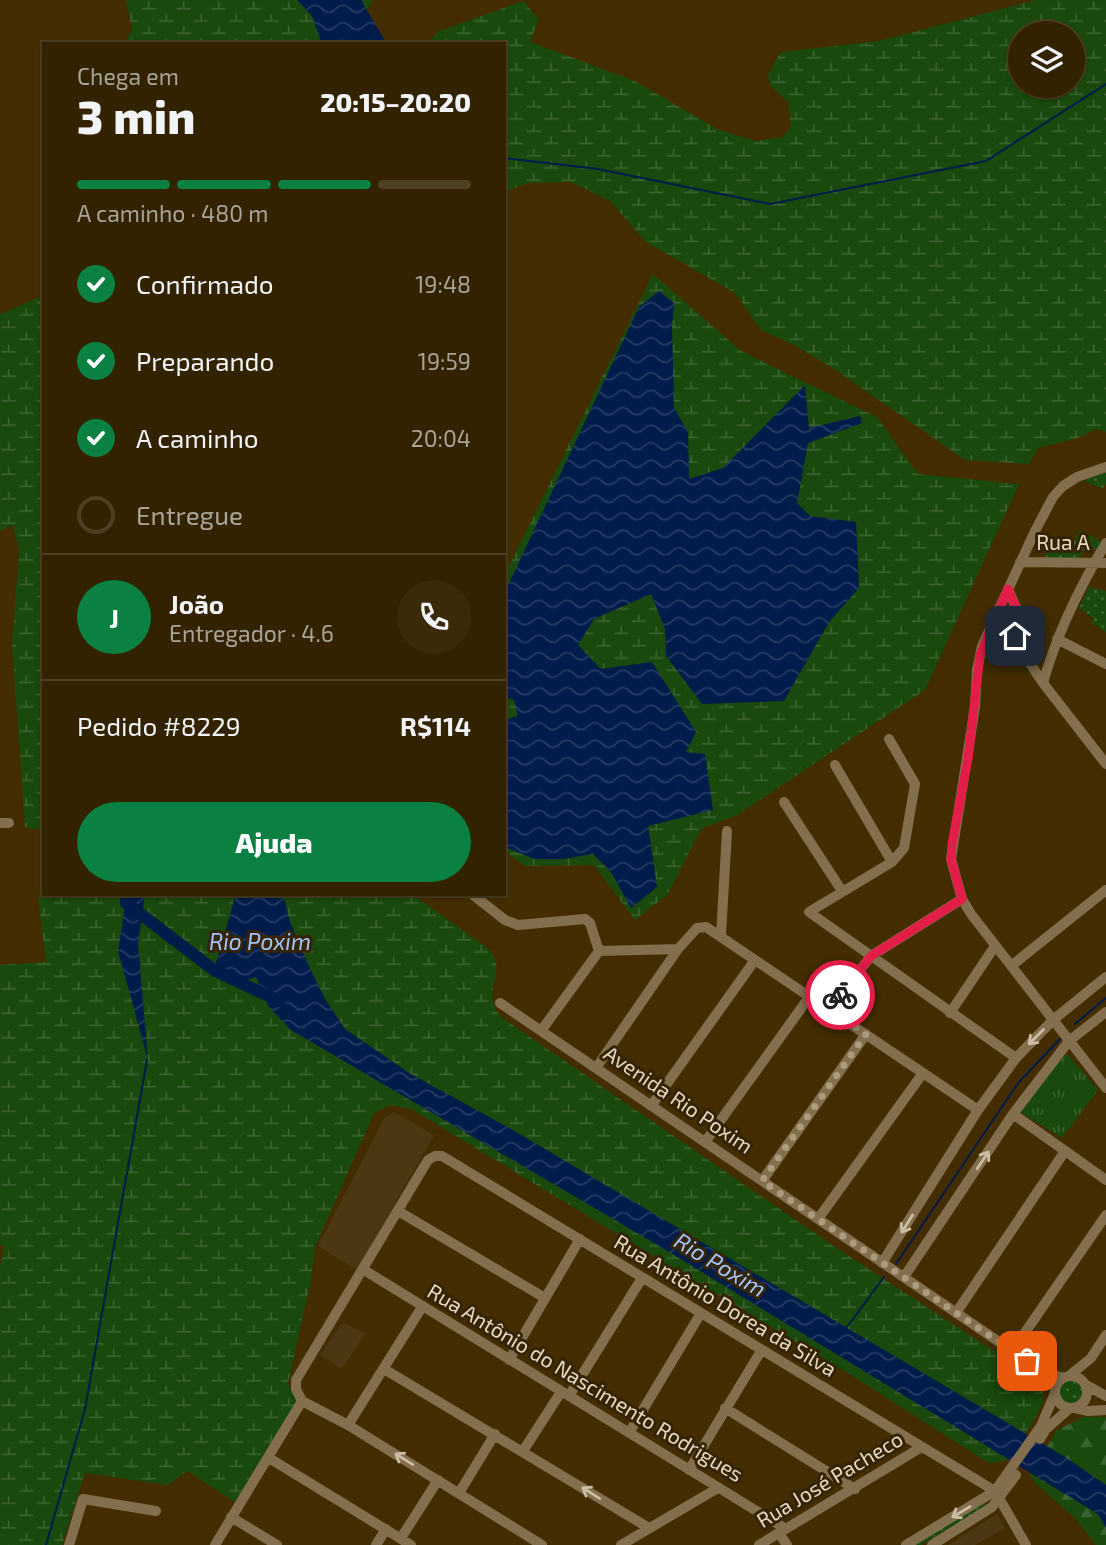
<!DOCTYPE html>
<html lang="pt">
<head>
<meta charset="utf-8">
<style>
  :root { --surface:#322200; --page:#3a2a0a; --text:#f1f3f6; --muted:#a8a499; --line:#4d3f22; --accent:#0b8043 }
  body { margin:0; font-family:"Exo 2",sans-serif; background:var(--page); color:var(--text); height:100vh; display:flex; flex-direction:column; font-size:26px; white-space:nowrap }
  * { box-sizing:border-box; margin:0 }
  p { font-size:23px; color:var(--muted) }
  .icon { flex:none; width:38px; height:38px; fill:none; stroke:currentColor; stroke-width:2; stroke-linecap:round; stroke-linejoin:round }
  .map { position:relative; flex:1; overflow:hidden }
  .side { position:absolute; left:42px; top:42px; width:464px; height:854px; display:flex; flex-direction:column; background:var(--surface); border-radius:0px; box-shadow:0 2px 5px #0004,0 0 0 2px var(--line) }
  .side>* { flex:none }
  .controls { position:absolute; left:1008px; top:21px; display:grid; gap:14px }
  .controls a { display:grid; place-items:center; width:77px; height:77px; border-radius:50%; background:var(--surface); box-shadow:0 2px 5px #0004,0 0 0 2px var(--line); font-size:35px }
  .pin { position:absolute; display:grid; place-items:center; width:60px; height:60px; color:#fff; margin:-30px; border-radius:14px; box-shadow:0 4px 10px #0006 }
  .courier { position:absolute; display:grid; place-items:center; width:70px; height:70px; margin:-35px; border:5px solid #e11d48; border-radius:50%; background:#fff; color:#222; box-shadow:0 2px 9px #0007 }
  .head em { font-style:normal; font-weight:800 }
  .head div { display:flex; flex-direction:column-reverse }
  .head { display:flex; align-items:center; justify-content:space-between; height:119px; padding:0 35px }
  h1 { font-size:46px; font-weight:800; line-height:52px }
  .bar { display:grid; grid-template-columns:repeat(4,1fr); gap:10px 7px; align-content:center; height:84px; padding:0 35px }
  .bar i { height:9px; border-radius:5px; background:var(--line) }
  .bar .active { background:var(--accent) }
  .bar p { grid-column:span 4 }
  .line { display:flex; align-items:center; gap:18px; padding:0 35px; border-top:2px solid var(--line) }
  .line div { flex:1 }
  .round { display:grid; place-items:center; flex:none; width:74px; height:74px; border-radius:37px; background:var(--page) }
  ol { padding:0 35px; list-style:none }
  li { display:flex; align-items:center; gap:21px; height:77px }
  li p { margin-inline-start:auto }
  li .icon { padding:7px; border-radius:50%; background:var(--accent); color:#fff; stroke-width:4 }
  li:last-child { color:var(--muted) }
  li i { width:38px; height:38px; border:4px solid var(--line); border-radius:50% }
  .action { display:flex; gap:14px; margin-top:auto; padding:14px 35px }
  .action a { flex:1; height:80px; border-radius:42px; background:var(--accent); color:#fff; font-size:28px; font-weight:800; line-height:80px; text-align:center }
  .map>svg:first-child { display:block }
</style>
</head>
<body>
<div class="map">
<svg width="1106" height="1545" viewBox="0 0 1106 1545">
  <defs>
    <pattern id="grass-dots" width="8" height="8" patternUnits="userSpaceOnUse" patternTransform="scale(1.75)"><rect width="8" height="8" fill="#19490c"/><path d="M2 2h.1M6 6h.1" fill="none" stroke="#3a622e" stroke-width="1.8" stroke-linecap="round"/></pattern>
    <pattern id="forest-firs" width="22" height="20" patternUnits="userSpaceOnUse" patternTransform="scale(1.75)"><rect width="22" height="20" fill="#19490c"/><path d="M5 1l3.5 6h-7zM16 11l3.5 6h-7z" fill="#3a622e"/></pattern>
    <pattern id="wetland-marsh" width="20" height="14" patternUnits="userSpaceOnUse" patternTransform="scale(1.75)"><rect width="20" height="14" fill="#19490c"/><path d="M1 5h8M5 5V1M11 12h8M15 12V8" fill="none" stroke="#3a622e"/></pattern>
    <pattern id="park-tufts" width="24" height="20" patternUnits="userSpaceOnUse" patternTransform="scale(1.75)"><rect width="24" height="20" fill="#19490c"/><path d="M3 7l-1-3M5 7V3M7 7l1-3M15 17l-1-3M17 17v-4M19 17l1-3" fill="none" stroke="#3a622e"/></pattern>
    <pattern id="water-waves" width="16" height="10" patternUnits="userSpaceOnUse" patternTransform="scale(1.75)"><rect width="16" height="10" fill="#011b4b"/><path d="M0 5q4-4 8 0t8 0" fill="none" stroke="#263b63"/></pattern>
  </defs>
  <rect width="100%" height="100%" fill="#432d00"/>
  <path fill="#4b3712" d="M394,1112L434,1135L357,1270L318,1246L385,1117Z
    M343,1322L365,1334L342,1369L320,1355Z
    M997,1514L1005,1528L975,1545H948Z"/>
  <path fill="url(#grass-dots)" d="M1106,473V484L1102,489L1081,479Z
    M1080,530L1102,542L1097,550L1086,544L1079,559L1045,557L1053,544L1067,552Z
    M1089,587L1106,591V632L1091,623L1093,618L1079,608Z
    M1058 1392a13 13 0 1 1 26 0a13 13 0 1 1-26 0Z
    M985,1501L987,1506L921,1545H911Z"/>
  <path fill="url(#forest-firs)" d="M1083,1417H1106V1545H1096L1074,1517L1036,1484L1030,1475L1057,1430Z"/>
  <path fill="url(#wetland-marsh)" fill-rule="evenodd" d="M126,0H373L360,24L373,44H124L132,29Z
    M1036,0H1106V432L1097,429L1078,438L1038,448L1029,464L965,460L831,367L792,344L761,330L735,293L646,242L610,201L571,182L528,183L504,192V44H428L437,32L523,1L539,19L530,42L633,80L719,130L756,141L783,137L791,126L788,102L770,85L768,74L781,52L879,41ZM1073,33V86H1020V33Z
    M653,274L741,351L877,417L918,474L1019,484L925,690L737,815L701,829L668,894L635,920L594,865L524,866L504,850V576Z
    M44,295V830L25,827L12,645L19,551L13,525L0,531V314Z
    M44,861V894H412L489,949C510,975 478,987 501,1017L832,1245L1031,1375C1037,1381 1045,1391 1043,1400C1041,1413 1018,1443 1011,1456L1004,1461L989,1463L846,1372L411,1109L391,1105L374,1113L315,1247L311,1280L288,1384L298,1400L235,1502L187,1471L168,1485L85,1473L62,1545H0V1267L4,1247L0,1244V965L46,962L38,896L42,890Z"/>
  <path fill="url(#park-tufts)" d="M1067,1054L1098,1090L1062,1138L1020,1112L1053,1068Z"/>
  <path fill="url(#water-waves)" d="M297,0H361L387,44H322L312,16Z
    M659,291L674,303L672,325L674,408L688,432L689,479L723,468L805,385L809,428L860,416L862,423L808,443L797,503L810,516L856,522L859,588L829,622L784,701L702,704L666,656L665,629L651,594L594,619L578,645L601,669L652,662L696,732L686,752L705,754L713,810L648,826L657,887L631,908L611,872L593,854L563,859H535L504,847V720L518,716L514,700L504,697V594L639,307Z
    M127,894H145L138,943L148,1060L118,951Z
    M236,894H283L290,922L307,962L325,999L345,1029L409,1073L511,1129L1065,1457L1106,1485V1528L1098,1514L661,1247L291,1030L269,1007L256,977L239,982L214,970Z"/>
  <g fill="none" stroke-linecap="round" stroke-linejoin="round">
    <path stroke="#011b4b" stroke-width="2" d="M504,158L598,169L770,204L986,161L1106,84
      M1075,1024L1106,998
      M896,1264L1018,1083L1061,1038
      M847,1327L884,1277
      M46,1545L85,1409L147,1060"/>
    <path stroke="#011b4b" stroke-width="12" d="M127,894L126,903L214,970L279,1001"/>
    <path stroke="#836f4e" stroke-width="10" d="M1106,467L1077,477L1063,486L1053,497L1035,531L982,646L977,670L975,707L951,859L962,899L971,914L1106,1088
      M1020,562L1106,563
      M1008,589L1018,612L1015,636L1023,653L1043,683L1106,764
      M1057,639L1106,664
      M1043,683C1057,633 1079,588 1106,543
      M889,739L915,784L904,848L892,862L809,912L1016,1058
      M835,765L892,862
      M784,802L842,891
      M0,823H9
      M472,894L505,920L518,925L585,919L590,923L599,951
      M721,935L727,831
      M599,951L678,949
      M1011,966L1106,890
      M500,1003L1042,1371L1063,1378
      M829,1009L871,956L962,899
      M950,1013L995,946
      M541,1031L599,951
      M596,1068L678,949L697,928L706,927L978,1110
      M651,1106L755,960
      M1013,1114L1106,1180
      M705,1142L810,996
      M762,1181L866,1034
      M398,1211L545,1298
      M818,1219L923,1073
      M882,1263L978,1110L1016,1058L1053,1020L1106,977
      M364,1270L786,1529
      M904,1277L1013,1114L1069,1041L1106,1012
      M956,1313L1065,1151
      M1013,1350L1106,1215
      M509,1360L580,1239
      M384,1369L649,1528
      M1069,1376L1091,1358L1106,1335
      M1055 1392a16 16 0 1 1 32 0a16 16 0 1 1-32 0Z
      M1086,1385L1106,1396
      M569,1396L642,1278
      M725,1408L855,1489
      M1074,1408L1087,1411L1106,1410
      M348,1425L422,1307
      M629,1433L701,1313
      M1040,1439L1046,1429L1070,1408
      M523,1451L561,1392
      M269,1458L411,1545
      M689,1470L761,1351
      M459,1493L495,1434
      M231,1517L277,1545
      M779,1533L787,1545
      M401,1538L438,1480
      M69,1545L83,1499L156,1511
      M215,1545L302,1401
      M376,1545L386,1529
      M542,1545L348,1425L302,1401L296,1389V1380L428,1160L435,1156H442L995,1491L1026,1545
      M621,1545L718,1488
      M759,1545L920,1448
      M906,1545L995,1491L1041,1426L1055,1393
      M932,1545L992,1507L1016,1475"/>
  </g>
  <defs><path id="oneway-shaft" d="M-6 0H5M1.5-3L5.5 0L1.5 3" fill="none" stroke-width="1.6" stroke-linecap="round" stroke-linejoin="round" transform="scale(1.75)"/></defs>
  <g stroke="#ccbea5">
    <use href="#oneway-shaft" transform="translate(1036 1037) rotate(135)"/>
    <use href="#oneway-shaft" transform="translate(983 1160) rotate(-56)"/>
    <use href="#oneway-shaft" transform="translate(907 1224) rotate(122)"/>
    <use href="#oneway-shaft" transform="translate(404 1459) rotate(-148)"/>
    <use href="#oneway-shaft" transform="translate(591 1493) rotate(-148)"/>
    <use href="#oneway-shaft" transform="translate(961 1512) rotate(149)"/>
  </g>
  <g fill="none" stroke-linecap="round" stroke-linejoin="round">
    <path stroke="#ac9c7e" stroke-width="7" stroke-dasharray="0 12.6" d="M840,995L829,1009L866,1034L762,1181L1027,1361"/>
    <path stroke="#e11d48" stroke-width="9" d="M840,995L871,956L962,899L951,859L952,844L968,759L980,655L1008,589L1018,612L1015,636"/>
  </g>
  <g text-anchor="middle" stroke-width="6" stroke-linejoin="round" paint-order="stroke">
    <g font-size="21" fill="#e5d8c2" stroke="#352404">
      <text x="1063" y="550">Rua A</text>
      <text transform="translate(678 1100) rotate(34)" y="7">Avenida Rio Poxim</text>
      <text transform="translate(725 1306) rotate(31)" y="7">Rua Antônio Dorea da Silva</text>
      <text transform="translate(585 1383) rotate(31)" y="7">Rua Antônio do Nascimento Rodrigues</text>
      <text transform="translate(830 1480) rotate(-31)" y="7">Rua José Pacheco</text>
    </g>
    <g font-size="23" font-style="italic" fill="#a1c3fc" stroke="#352404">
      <text x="260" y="950">Rio Poxim</text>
      <text transform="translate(720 1265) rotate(31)" y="8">Rio Poxim</text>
    </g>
  </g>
</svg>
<div class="controls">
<a><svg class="icon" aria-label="layers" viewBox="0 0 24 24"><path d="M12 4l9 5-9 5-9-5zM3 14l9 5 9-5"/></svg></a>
</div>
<div class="pin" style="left:1027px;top:1361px;background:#ea580c"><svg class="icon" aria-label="bag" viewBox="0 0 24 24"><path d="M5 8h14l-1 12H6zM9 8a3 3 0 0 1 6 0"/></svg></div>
<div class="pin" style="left:1015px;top:636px;background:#1f2937"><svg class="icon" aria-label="home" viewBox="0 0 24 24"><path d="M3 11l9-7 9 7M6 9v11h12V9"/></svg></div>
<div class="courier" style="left:840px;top:995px"><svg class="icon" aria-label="bike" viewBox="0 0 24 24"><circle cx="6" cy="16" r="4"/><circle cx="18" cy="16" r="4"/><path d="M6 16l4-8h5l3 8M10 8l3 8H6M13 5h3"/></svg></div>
<section class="side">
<div class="head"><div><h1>3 min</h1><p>Chega em</p></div><em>20:15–20:20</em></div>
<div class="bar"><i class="active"></i><i class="active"></i><i class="active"></i><i></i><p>A caminho · 480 m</p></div>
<ol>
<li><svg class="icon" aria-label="check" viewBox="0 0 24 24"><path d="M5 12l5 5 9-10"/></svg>Confirmado<p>19:48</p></li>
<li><svg class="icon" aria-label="check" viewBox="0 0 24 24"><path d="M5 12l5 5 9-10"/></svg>Preparando<p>19:59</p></li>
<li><svg class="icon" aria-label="check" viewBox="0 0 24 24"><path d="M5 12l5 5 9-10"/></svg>A caminho<p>20:04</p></li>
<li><i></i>Entregue</li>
</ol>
<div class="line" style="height:126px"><b class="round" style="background:var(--accent);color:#fff">J</b><div><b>João</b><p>Entregador · 4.6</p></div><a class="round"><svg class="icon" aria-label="phone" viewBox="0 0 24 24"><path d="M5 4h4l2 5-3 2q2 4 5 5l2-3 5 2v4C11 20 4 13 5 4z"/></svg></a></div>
<div class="line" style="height:91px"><div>Pedido #8229</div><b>R$114</b></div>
<div class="action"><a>Ajuda</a></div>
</section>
</div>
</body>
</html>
